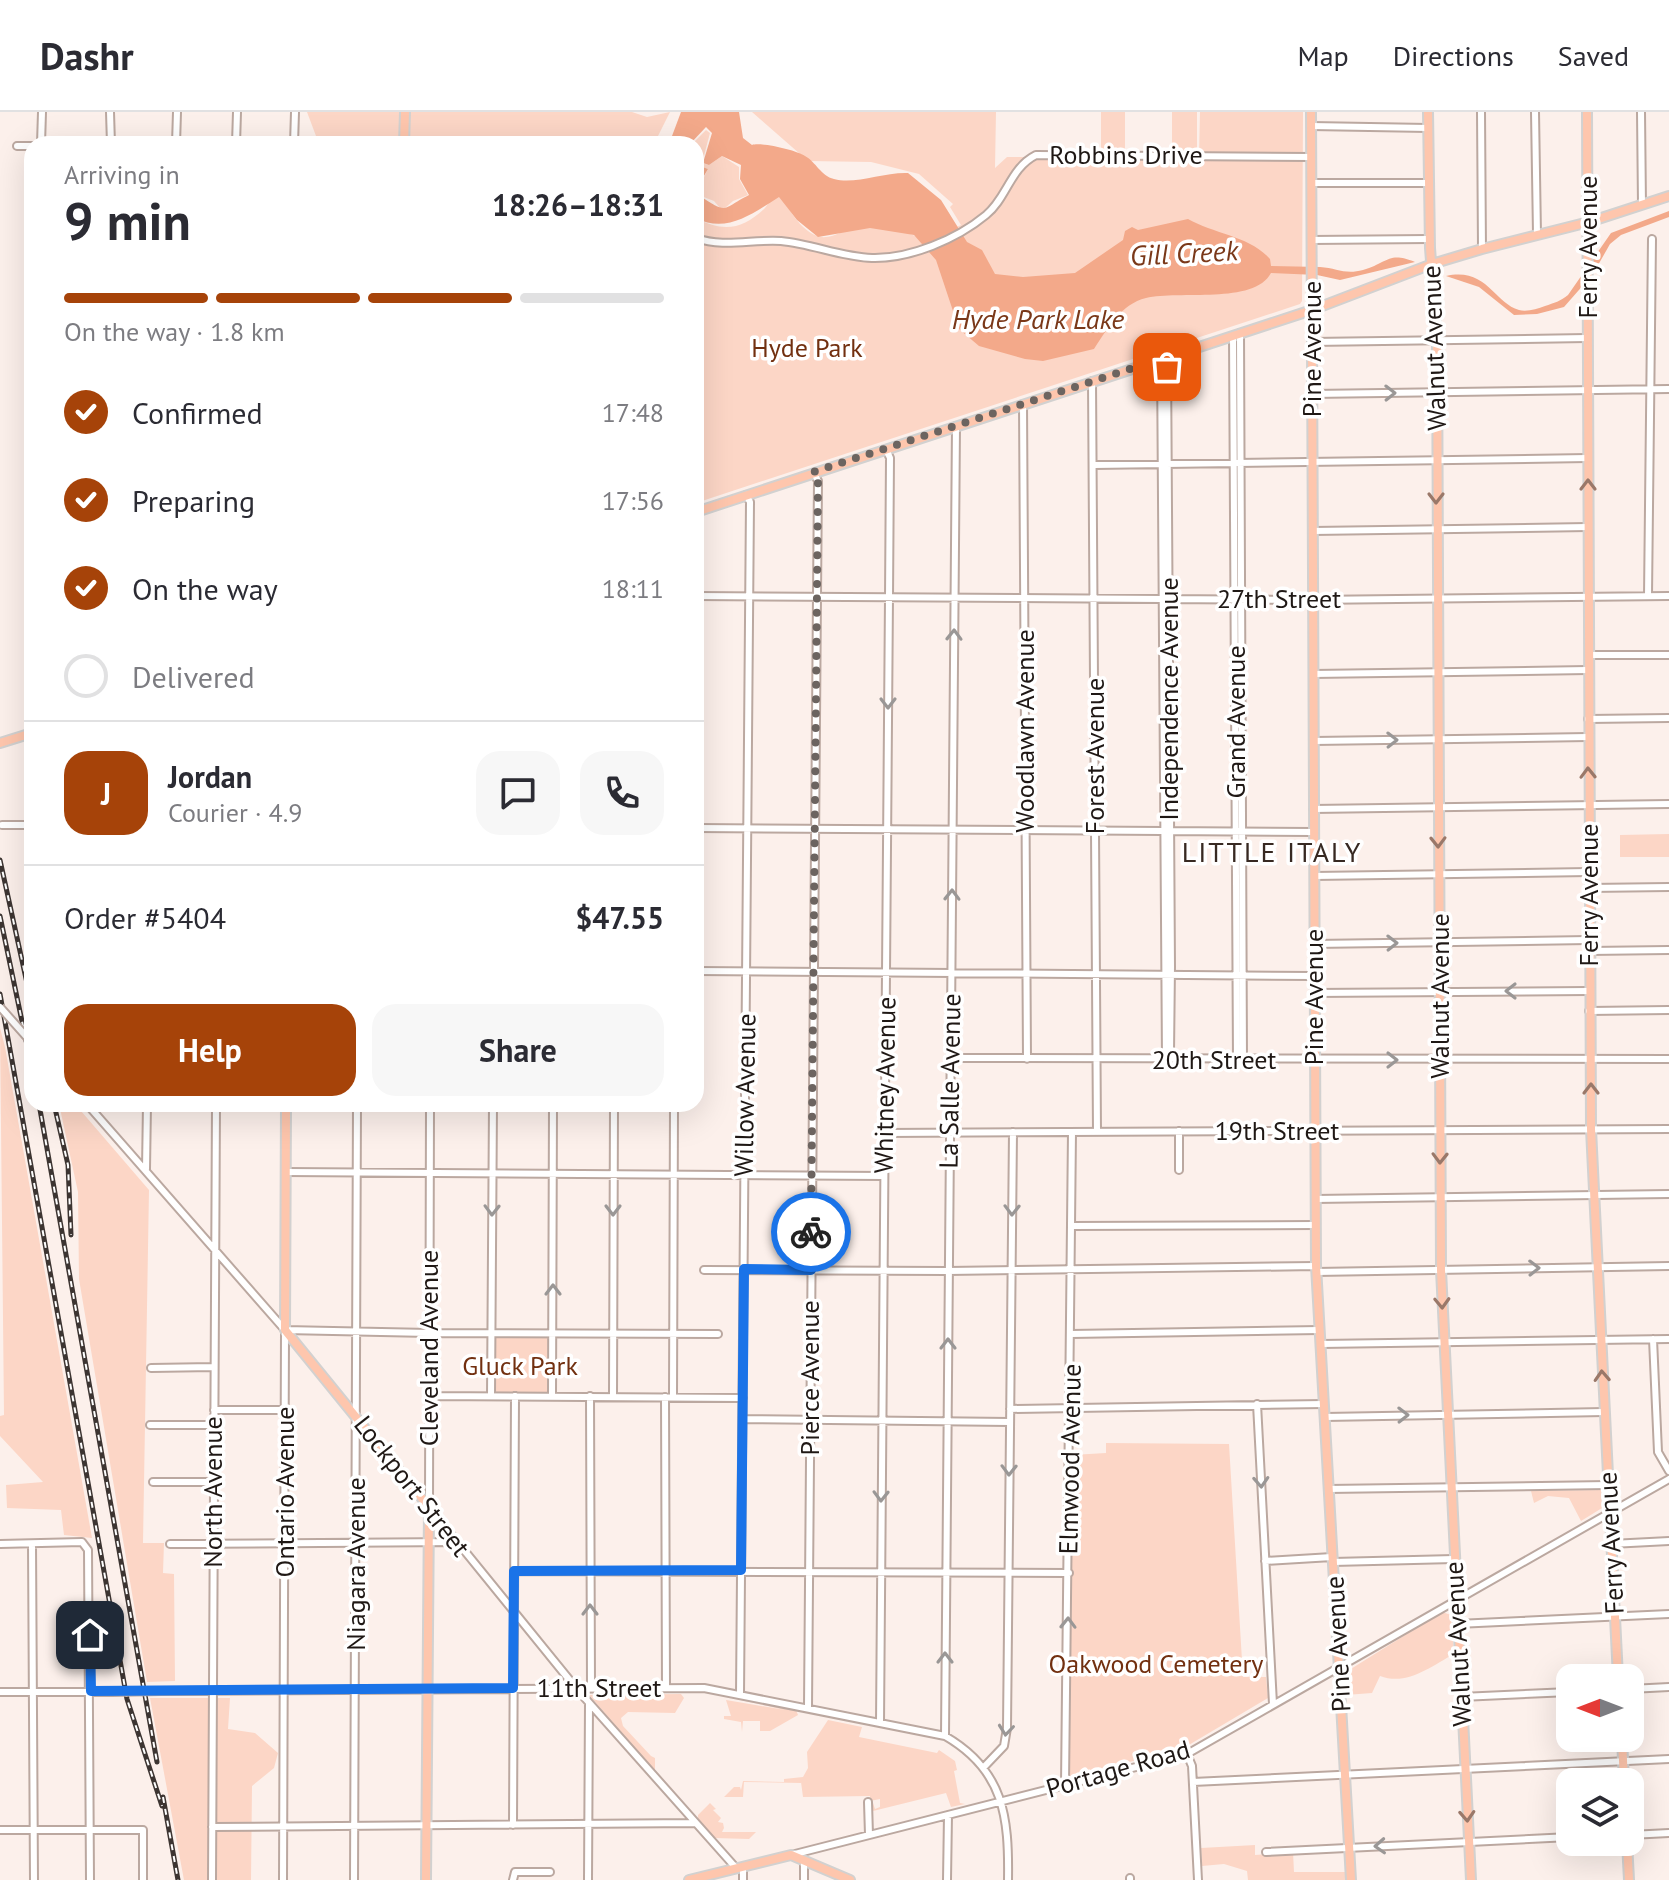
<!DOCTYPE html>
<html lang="en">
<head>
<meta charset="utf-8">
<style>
  :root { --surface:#fff; --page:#f7f7f7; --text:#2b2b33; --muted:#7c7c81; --line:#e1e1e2; --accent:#a64309 }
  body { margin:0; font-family:"PT Sans",sans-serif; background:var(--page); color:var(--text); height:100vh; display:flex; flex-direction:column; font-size:30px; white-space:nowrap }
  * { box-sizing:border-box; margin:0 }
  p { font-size:26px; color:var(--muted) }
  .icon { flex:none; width:44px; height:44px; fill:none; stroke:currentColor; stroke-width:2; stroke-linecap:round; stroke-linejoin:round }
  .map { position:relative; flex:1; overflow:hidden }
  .drawer { position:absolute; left:24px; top:24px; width:680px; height:976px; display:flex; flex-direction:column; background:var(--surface); border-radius:24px; box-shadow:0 8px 32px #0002 }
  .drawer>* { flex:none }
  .needle { width:52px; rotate:270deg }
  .buttons { position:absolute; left:1556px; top:1552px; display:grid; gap:16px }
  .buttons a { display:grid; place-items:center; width:88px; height:88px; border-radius:16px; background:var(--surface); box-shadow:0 8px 32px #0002; font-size:40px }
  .pin { position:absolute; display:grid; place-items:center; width:68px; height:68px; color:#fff; margin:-34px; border-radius:16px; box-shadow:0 4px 12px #0006 }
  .courier { position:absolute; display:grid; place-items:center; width:80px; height:80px; margin:-40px; border:6px solid #1a73e8; border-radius:50%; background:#fff; color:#222; box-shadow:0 2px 10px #0007 }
  .overview em { font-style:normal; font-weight:700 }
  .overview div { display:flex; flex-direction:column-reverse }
  .overview { display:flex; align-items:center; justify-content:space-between; height:136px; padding:0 40px }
  h1 { font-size:52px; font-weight:700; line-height:60px }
  .bar { display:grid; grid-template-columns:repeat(4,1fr); gap:12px 8px; align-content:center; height:96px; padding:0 40px }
  .bar i { height:10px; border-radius:6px; background:var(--line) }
  .bar .current { background:var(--accent) }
  .bar p { grid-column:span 4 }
  .line { display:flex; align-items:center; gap:20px; padding:0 40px; border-top:2px solid var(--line) }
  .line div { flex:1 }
  .round { display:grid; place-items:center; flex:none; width:84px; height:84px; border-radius:24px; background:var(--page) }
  ol { padding:0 40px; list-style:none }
  li { display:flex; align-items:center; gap:24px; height:88px }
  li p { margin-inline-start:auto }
  li .icon { padding:8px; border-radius:50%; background:var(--accent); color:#fff; stroke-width:4 }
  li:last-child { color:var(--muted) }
  li i { width:44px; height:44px; border:4px solid var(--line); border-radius:50% }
  .button { display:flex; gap:16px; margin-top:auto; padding:16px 40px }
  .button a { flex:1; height:92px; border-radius:24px; background:var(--accent); color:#fff; font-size:32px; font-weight:700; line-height:92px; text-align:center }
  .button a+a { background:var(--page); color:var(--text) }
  header { display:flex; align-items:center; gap:48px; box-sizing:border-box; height:112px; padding:0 40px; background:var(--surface); border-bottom:2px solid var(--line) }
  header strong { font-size:38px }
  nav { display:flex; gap:44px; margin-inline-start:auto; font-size:28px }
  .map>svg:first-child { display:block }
</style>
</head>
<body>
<header>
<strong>Dashr</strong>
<nav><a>Map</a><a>Directions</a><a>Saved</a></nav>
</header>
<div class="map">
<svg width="1669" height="1768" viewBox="0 0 1669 1768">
  <rect width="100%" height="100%" fill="#fcf0eb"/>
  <path fill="#fcd6c6" d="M307,0H632L647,5L670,0L654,32H319Z
    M752,0H996L995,56L1007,45L1199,46L1200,0H1303L1302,189L1300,192L696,391V106C724,121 743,117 765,96C770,90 771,86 779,83C790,97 799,117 817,124C831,129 846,116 859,114C878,111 910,120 926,129L961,113L950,95L953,92L919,62L871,50L808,49Z
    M1101,0H1125V39H1101Z
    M1172,0H1197V40H1172Z
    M706,18L710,21L702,51L709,53L722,44L739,55V67L748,83L733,89L725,96H720L714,89L701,84L702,69L708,57L700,54L696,58V32H692Z
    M1669,722V745H1620V723Z
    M0,916L5,935L92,1426L64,1423L61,1398L7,1396L6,1373L43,1370L0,1324V1304L4,1303Z
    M59,992H75L149,1078L143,1431H164L163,1461L174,1462L175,1569L147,1570L79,1167L78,1080Z
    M493,1225H548V1282H492Z
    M1106,1331L1229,1332L1243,1565H1266L1268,1586L1182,1637L1068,1665L1072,1343L1106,1341Z
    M1601,1378L1602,1396L1581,1409L1569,1386L1548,1384L1534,1391L1531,1379Z
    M1442,1500L1451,1503L1454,1542C1430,1555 1407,1574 1380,1564L1372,1581L1346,1583V1560Z
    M681,1582L684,1586L675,1601L628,1600L621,1606L623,1614L651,1644L655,1646V1659L589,1583Z
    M727,1585L796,1598L798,1603L770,1619H760V1609H743L742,1620L741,1610L724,1607V1604H731L726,1588L785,1598Z
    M150,1586H230L228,1617L255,1621L278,1641L274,1656L252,1674L251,1768H184Z
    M828,1608L862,1615L859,1625L937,1641L939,1638L955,1649L957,1658L954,1659L960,1691L965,1692L951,1695L946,1681L873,1699L872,1703L870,1691H873L875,1697L880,1695V1687L870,1689V1684L803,1685L801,1670V1671L744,1670L743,1685H724L734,1675H740L741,1678L743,1669L784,1670V1667L803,1665L808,1656L807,1640Z
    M710,1691L716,1697L713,1698L721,1706L718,1710L723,1711L724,1716L722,1720H756L749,1727L714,1726L698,1708V1703Z
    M1255,1733V1743L1293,1740L1294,1760H1346V1768H1248L1247,1759L1224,1752L1202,1754L1201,1736Z"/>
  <path fill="#f3a98a" d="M681,0H739L743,26L752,33C761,30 796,38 805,44C816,50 821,64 834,67C855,73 883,60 908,61L941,88L967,130L982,138L995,162L1023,165L1075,161L1123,128L1125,119L1132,115L1138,118L1188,107C1214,122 1250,124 1270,147L1271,154C1288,154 1304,155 1320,155C1337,156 1345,163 1363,158C1388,151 1388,139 1415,150L1340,168L1317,163L1271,161C1254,193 1179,178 1146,186C1121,192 1108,216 1094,237L1043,249L1025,247L979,234L959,217L936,148L914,123L870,116L818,125L797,108L779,85C752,102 726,122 696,106V59L700,54L708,57L701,69L700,84C729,103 721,97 749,83L740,67L741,53L722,44L709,53L703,51L712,21L706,15L690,32H669Z
    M1669,99V105L1621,123L1610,132L1593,162L1564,195L1537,202L1514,203L1479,175L1446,164C1487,155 1494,191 1519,198C1527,200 1537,197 1545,194C1554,191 1561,189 1568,183L1611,121Z"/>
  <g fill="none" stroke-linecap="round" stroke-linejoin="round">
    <path stroke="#f3a98a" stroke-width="2" d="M406,28L412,32"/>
    <defs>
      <path id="minor" d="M110,0L111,32
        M1481,0L1482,137
        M1535,0L1537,122
        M1641,0L1642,93
        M1311,14L1428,16
        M41,32L42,0
        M176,32L177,0
        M236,32L237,0
        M294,32L295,0
        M17,34H32
        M1311,71H1428
        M696,126C724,136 752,127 781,129C812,132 842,145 872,146C910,147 957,127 986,103C1007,86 1010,56 1036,43L1311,45
        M1311,128L1429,127
        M1240,221L1243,948
        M1233,224L1237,948
        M1312,230L1587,226
        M1161,247L1166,947
        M1092,269L1097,1020
        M1312,282L1669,277
        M1023,292L1027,947
        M1094,353L1588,346
        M1313,419L1588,415
        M696,484L1312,488L1669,484
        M1648,484L1652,127
        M1589,543H1669
        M1313,562L1588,558
        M1588,607L1669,606
        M1314,629L1588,625
        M1313,697L1669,692
        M2,713H32
        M696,716L1313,720
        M1314,764L1589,760
        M1589,776L1669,775
        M31,799L32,748
        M1314,832L1589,828
        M1589,839L1669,838
        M696,859L1314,864
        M1314,881L1589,879
        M1589,899L1669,898
        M950,946L1669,947
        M1166,948L1170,941L1171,854L1167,245
        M87,992L285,1218
        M430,992L429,1395L576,1576L736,1756
        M1179,1019V1058
        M885,1021L1669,1017
        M146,1057L147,992
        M286,1060L884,1064
        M1315,1087L1669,1082
        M1072,1114L1315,1113
        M704,1158L948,1159L1316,1154
        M1316,1160L1669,1154
        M285,1218L429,1221L718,1222
        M1071,1222L1320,1218
        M1653,1227L1658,1340L1669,1359
        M1321,1232L1669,1227
        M151,1256L213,1255
        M429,1284L743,1286
        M491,1284L493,992
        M552,1284L553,992
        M590,1284L591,1576
        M613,1284L614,992
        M665,1285L666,1576
        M673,1285L674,992
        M1257,1292L1273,1592
        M1010,1297L1324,1292
        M214,1298H286
        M1325,1305L1604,1300
        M743,1307L1010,1310
        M150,1313H213
        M153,1370H213
        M1328,1377L1608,1373
        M0,1432L82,1430L88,1438L90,1768
        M32,1432L34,1768
        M170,1432L455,1430
        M1611,1432L1669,1429
        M1265,1449L1332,1445
        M1333,1450L1454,1447
        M514,1459L1069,1461
        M1457,1512L1669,1502
        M1630,1577L1669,1575
        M161,1579L704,1576L945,1624C1004,1658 1009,1705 1008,1768
        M0,1580H112
        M740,1583L750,390L746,383
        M1461,1585L1570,1580
        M808,1596L817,484L818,369L814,361
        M880,1611L889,485L890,346L886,337
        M945,1624L956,314
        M1187,1642L1192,1654L1198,1768
        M984,1655L1004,1634L1007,1616L1013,1020
        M1193,1670L1669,1647
        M1065,1673L1072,1020
        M868,1690L869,1723
        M513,1713L515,1284
        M212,1715L695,1711
        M0,1718H143V1768
        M1630,1723L1669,1721
        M1266,1740L1570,1725
        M791,1743L1187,1642L1669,1367
        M1130,1766V1768
        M212,1768L216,992
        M283,1768L285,1220
        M354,1768L357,992
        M513,1768L515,1760H550
        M588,1768L589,1591
        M743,1768V1755
        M804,1768V1748
        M947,1768L948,1703"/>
      <path id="major" d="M1311,0L1316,1154L1351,1768
        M1428,0L1430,136L1437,227L1441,1158L1471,1768
        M1587,0L1591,1017L1618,1566
        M404,32L405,0
        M696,400L1312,198L1432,152L1482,137L1589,110L1669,84
        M0,631L32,621
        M286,992L285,1218L429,1395L426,1768
        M1622,1626L1624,1670
        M1627,1730L1629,1768
        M689,1768L791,1743L850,1768"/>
    </defs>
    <use href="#minor" stroke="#bba8a0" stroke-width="10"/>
    <use href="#major" stroke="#d2d1d0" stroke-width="12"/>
    <use href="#minor" stroke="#fff" stroke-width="6"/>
    <use href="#major" stroke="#fec6ad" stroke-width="8"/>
    <defs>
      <path id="rail" d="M0,748L32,894
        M0,804L32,957
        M0,882L127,1587L162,1694
        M39,992L157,1650
        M54,992L68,1053L71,1123
        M163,1685L178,1768"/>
    </defs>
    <use href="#rail" stroke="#3d3532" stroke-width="5"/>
    <use href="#rail" stroke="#fff" stroke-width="2" stroke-dasharray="6" stroke-linecap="butt"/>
    <defs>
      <path id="minor-bridge" d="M0,895L32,931
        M112,1580L161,1579"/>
    </defs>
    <use href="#minor-bridge" stroke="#bba8a0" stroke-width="10" stroke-linecap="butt"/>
    <use href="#minor-bridge" stroke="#fff" stroke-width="6"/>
  </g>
  <defs><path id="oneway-chevron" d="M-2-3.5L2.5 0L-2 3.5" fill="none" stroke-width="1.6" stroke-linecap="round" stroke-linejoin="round" transform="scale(2)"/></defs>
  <g stroke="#9a9796">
    <use href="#oneway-chevron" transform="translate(1390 281) rotate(-1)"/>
    <use href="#oneway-chevron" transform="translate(954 523) rotate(-89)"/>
    <use href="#oneway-chevron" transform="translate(888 591) rotate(90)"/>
    <use href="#oneway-chevron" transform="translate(1392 628) rotate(-1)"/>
    <use href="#oneway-chevron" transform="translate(952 783) rotate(-89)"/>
    <use href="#oneway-chevron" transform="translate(1392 831) rotate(-1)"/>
    <use href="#oneway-chevron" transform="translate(1511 879) rotate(180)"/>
    <use href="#oneway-chevron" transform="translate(1392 948)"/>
    <use href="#oneway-chevron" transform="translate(492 1098) rotate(91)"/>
    <use href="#oneway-chevron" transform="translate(613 1098) rotate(90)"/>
    <use href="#oneway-chevron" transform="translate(1012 1098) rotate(91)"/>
    <use href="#oneway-chevron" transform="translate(1534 1156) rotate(-1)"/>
    <use href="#oneway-chevron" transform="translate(553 1178) rotate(-90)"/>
    <use href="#oneway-chevron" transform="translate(948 1232) rotate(-90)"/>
    <use href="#oneway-chevron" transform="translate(1403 1303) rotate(-1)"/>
    <use href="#oneway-chevron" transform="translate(1009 1358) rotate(91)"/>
    <use href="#oneway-chevron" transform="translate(1261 1370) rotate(87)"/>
    <use href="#oneway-chevron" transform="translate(881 1384) rotate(91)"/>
    <use href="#oneway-chevron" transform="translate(590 1498) rotate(-90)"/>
    <use href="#oneway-chevron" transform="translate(1068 1511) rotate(-89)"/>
    <use href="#oneway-chevron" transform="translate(945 1546) rotate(-90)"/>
    <use href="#oneway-chevron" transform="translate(1006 1618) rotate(96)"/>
    <use href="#oneway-chevron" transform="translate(1380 1734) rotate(177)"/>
  </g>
  <g stroke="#9a7869">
    <use href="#oneway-chevron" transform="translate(1588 373) rotate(-90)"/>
    <use href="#oneway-chevron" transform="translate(1436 386) rotate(90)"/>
    <use href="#oneway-chevron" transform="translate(1588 661) rotate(-91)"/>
    <use href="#oneway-chevron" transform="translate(1438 730) rotate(89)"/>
    <use href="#oneway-chevron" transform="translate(1591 977) rotate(-90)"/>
    <use href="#oneway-chevron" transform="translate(1440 1046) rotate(91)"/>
    <use href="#oneway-chevron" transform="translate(1442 1191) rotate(88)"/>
    <use href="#oneway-chevron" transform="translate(1602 1264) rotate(-93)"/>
    <use href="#oneway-chevron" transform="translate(1467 1704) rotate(87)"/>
  </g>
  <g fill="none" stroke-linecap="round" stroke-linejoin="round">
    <path stroke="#6c6460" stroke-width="8" stroke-dasharray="0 14.4" d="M811,1120L818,369L813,360L1167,245V255"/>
    <path stroke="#1a73e8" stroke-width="10" d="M90,1523L91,1579L513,1576L514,1459L741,1458L744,1157L811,1158V1120"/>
  </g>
  <g text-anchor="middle" stroke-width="7" stroke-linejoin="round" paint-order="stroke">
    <g font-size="26" fill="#1f1815" stroke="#fff">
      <text x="1126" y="52">Robbins Drive</text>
      <text transform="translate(1588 135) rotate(-90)" y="9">Ferry Avenue</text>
      <text transform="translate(1434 236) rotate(-92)" y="9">Walnut Avenue</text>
      <text transform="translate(1312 237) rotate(-90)" y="9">Pine Avenue</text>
      <text x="1279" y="496">27th Street</text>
      <text transform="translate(1169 587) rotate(-90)" y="9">Independence Avenue</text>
      <text transform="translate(1236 610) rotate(-90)" y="9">Grand Avenue</text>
      <text transform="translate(1025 619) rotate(-90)" y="9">Woodlawn Avenue</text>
      <text transform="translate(1095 644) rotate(-90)" y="9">Forest Avenue</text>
      <text transform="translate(1589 783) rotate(-90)" y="9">Ferry Avenue</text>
      <text transform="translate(1440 884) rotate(-90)" y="9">Walnut Avenue</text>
      <text transform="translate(1314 885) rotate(-90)" y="9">Pine Avenue</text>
      <text x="1214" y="957">20th Street</text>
      <text transform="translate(950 969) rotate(-89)" y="9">La Salle Avenue</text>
      <text transform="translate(885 973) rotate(-89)" y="9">Whitney Avenue</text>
      <text transform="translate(745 983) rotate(-89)" y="9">Willow Avenue</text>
      <text x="1277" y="1028">19th Street</text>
      <text transform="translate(429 1236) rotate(-90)" y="9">Cleveland Avenue</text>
      <text transform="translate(810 1266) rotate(-90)" y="9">Pierce Avenue</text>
      <text transform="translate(1070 1347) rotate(-89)" y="9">Elmwood Avenue</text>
      <text transform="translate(412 1374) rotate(52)" y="9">Lockport Street</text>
      <text transform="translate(213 1380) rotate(-90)" y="9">North Avenue</text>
      <text transform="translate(285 1380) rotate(-90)" y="9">Ontario Avenue</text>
      <text transform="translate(1611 1431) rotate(-93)" y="9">Ferry Avenue</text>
      <text transform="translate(356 1452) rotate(-90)" y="9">Niagara Avenue</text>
      <text transform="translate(1338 1532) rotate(-93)" y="9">Pine Avenue</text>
      <text transform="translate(1458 1532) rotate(-93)" y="9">Walnut Avenue</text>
      <text x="599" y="1585">11th Street</text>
      <text transform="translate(1118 1657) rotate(-16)" y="9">Portage Road</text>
    </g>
    <g font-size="26" fill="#723010" stroke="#fff">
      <text x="807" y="245">Hyde Park</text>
      <text x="520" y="1263">Gluck Park</text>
      <text x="1156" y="1561">Oakwood Cemetery</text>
    </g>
    <g font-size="28" font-style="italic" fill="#7a3819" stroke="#fff">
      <text transform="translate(1184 141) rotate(-3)" y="10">Gill Creek</text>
      <text x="1038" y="217">Hyde Park Lake</text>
    </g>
    <g font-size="28" letter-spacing="2" fill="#372922" stroke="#fff">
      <text x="1272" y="750">LITTLE ITALY</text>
    </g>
  </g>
</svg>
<div class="buttons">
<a><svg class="needle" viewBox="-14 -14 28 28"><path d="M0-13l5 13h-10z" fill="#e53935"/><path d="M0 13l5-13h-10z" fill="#7c7c81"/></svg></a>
<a><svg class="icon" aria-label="layers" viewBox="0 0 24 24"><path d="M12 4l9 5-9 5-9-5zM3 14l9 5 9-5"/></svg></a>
</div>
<div class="pin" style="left:1167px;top:255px;background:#ea580c"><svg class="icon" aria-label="bag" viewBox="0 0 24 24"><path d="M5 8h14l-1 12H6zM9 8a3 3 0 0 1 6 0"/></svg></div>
<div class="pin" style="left:90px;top:1523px;background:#1f2937"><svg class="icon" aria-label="home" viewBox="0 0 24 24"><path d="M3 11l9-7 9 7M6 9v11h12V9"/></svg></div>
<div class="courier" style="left:811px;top:1120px"><svg class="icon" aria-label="bike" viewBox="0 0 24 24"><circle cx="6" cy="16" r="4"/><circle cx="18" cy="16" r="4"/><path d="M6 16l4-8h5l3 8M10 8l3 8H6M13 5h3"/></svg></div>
<section class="drawer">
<div class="overview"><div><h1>9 min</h1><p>Arriving in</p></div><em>18:26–18:31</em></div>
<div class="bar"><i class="current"></i><i class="current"></i><i class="current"></i><i></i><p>On the way · 1.8 km</p></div>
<ol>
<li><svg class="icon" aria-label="check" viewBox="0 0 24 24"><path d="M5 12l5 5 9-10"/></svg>Confirmed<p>17:48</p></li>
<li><svg class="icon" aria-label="check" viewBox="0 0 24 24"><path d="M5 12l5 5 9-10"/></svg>Preparing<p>17:56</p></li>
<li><svg class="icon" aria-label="check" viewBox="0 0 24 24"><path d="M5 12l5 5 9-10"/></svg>On the way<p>18:11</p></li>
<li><i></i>Delivered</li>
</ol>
<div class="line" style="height:144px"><b class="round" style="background:var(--accent);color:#fff">J</b><div><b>Jordan</b><p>Courier · 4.9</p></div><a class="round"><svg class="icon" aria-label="chat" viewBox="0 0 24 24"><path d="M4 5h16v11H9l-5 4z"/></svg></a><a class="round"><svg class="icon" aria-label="phone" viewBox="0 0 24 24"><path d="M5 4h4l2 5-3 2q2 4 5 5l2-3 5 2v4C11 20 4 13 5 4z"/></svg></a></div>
<div class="line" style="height:104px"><div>Order #5404</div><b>$47.55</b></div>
<div class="button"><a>Help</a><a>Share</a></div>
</section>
</div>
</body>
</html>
